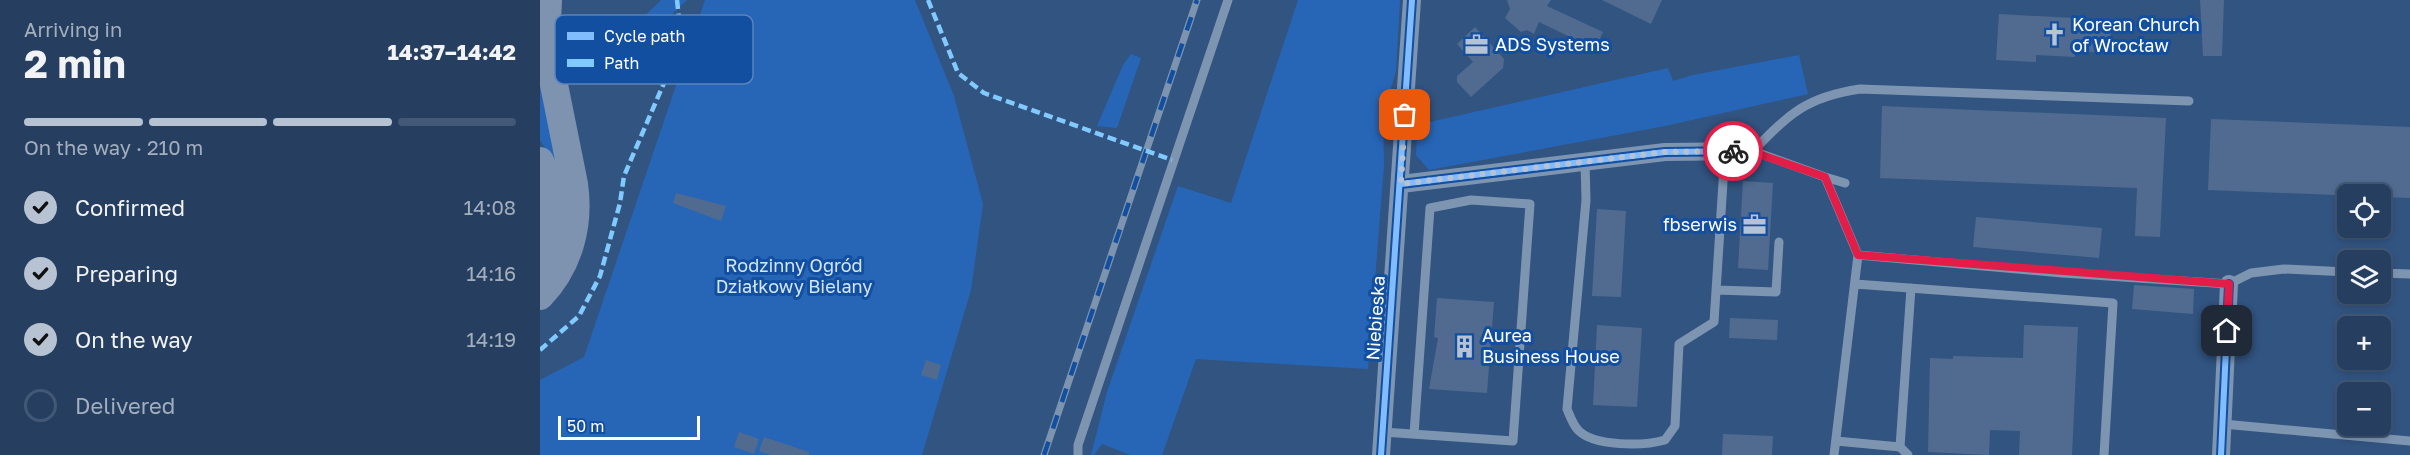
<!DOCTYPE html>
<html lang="en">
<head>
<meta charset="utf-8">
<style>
  :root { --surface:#263f61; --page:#324a6a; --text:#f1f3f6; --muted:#a4afbd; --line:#425876; --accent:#b7c3d3 }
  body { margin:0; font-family:"Golos Text",sans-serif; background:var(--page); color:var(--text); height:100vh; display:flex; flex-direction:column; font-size:22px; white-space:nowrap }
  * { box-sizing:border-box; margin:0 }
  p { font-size:20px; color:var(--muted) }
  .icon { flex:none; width:33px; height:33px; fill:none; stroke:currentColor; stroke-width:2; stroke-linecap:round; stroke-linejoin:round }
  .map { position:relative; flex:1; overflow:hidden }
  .panel { display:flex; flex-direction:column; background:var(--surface); width:540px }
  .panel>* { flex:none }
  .tools { position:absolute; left:1797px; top:184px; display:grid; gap:12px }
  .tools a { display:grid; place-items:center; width:54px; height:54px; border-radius:9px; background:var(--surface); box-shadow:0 3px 9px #0003,0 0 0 2px var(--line); font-size:30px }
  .scale { position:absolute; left:18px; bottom:15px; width:142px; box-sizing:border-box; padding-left:6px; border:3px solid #fff; border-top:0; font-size:16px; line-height:21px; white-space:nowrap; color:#fff; -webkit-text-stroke:4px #124fa1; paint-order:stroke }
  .pin { position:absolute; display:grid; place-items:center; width:51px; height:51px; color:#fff; margin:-26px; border-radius:12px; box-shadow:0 3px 9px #0006 }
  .courier { position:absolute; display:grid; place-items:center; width:60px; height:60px; margin:-30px; border:4px solid #e11d48; border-radius:50%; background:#fff; color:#222; box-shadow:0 2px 8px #0007 }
  .headline em { font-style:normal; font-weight:700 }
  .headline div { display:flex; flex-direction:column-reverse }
  .headline { display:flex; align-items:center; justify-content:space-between; height:102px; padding:0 24px }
  h1 { font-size:39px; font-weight:700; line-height:45px }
  .bar { display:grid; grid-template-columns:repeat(4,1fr); gap:9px 6px; align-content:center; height:72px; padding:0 24px }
  .bar i { height:8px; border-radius:4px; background:var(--line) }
  .bar .selected { background:var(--accent) }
  .bar p { grid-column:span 4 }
  ol { padding:0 24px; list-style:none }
  li { display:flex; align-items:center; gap:18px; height:66px }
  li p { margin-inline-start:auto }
  li .icon { padding:6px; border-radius:50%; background:var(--accent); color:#111; stroke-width:4 }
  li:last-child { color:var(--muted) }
  li i { width:33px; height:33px; border:3px solid var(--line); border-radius:50% }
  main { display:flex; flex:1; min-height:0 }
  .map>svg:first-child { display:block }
</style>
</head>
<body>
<main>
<section class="panel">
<div class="headline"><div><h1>2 min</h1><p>Arriving in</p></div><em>14:37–14:42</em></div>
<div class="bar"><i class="selected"></i><i class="selected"></i><i class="selected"></i><i></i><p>On the way · 210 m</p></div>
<ol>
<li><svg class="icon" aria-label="check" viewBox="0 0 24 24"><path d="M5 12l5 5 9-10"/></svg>Confirmed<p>14:08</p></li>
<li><svg class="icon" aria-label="check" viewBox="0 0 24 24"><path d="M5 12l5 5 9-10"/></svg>Preparing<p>14:16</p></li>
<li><svg class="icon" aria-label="check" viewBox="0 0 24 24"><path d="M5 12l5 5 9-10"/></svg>On the way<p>14:19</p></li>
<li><i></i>Delivered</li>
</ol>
</section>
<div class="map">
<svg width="1870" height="455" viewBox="0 0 1870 455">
  <rect width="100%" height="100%" fill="#325481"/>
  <path fill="#2766b7" d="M121,0H147L73,70L68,73L58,71L55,64Z
    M165,0H375L414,96L443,204L431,290L382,455H0V380L44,357Z
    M758,0H860L856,71L843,115L844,165L828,369L656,359L622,455H590L562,444L554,455H551L567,392L638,186L691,203Z
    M591,54L601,58L577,128L557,126L583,65Z
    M1259,55L1268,94L1125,126L889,170L876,155L877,132L881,124L1128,68L1133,81L1153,75Z
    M0,61L17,162L10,156L0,140Z"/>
  <path fill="#506b8f" d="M967,0H1011L1007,6L1063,32L1055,49L999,22L994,34L987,30L981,32L965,18L970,9Z
    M1062,0H1122L1111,24Z
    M1660,0H1684L1682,56H1663Z
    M1459,14L1571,20L1570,53L1535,51V57L1496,55V62L1456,60Z
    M935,27L964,59L963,68L931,97L917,82V76L933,62L917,44Z
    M1342,106L1626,118L1620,237L1595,236L1597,188L1340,178Z
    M1671,119L1870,127V198L1668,190Z
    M1203,181L1233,183L1228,270L1198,268Z
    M136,193L186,206L181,221L133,203Z
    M1057,209L1086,211L1081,297L1052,296Z
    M1436,217L1562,228L1559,258L1433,247Z
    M1594,285L1654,289L1653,314L1592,309Z
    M897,298L954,302L947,393L889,389L898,338L894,337Z
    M1190,318L1238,320L1237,340L1189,338Z
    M1057,325L1102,328L1097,407L1053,405Z
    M1484,325L1538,327L1532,455H1479L1480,431L1450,430L1449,455L1388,452L1390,358L1413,359V356L1483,358Z
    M386,360L401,365L397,380L381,375Z
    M199,432L219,439L214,454L194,447Z
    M1183,434L1233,436L1232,455H1182Z
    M224,437L269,452V455H231L219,451Z"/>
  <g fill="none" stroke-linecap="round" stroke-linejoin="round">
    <path stroke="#7e95b1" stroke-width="9" d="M1045,161L1046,200L1027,409C1030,416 1033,425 1038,430C1054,447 1104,446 1125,440L1135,426L1139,344L1174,322L1185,151
      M1285,177L1305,183
      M1318,255L1522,273L1689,284L1711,273L1744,269L1808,272
      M1840,273L1870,274
      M1315,284L1573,303L1564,455
      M1176,290L1236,292L1239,242
      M1683,424L1870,441
      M843,432L973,441L990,204L931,200L890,208L874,434
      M1296,441L1360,447L1368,455
      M1360,447L1371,288
      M538,455V445L688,0
      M1294,455L1318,255L1285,177L1213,151C1249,114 1266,97 1320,89L1649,101"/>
    <path stroke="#7e95b1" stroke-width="18" d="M861,184L1125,152L1213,151
      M841,455L872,0
      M1681,455L1689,284"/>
    <path stroke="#7d93b0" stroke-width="28" d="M0,161C18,196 15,229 0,265
      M0,296C29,266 40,225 34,184L6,45L8,0"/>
    <defs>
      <path id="rail" d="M504,455L657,0"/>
    </defs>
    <use href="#rail" stroke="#7d94b0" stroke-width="7"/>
    <use href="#rail" stroke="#124fa1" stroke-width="4.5" stroke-dasharray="14" stroke-linecap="butt"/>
    <path stroke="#80caff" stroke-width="4.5" stroke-dasharray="9 4.5" stroke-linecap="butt" d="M388,0L418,73L444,93L632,160
      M0,350L39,316L60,276L80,203L84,176L136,55L140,28L137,0"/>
    <defs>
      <path id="cycleway" d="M861,184L1125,152L1213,151
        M841,455L872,0
        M1681,455L1689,284"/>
    </defs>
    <use href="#cycleway" stroke="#124fa1" stroke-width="10"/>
    <use href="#cycleway" stroke="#80bcff" stroke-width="6"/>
  </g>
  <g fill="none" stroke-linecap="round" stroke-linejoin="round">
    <path stroke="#b7c3d3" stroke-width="6" stroke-dasharray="0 10.8" d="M865,115L861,184L1125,152L1193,151"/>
    <path stroke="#e11d48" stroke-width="8" d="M1193,151L1213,152L1285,177L1318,255L1689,284L1687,331"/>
  </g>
  <defs>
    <symbol id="church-bare" viewBox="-9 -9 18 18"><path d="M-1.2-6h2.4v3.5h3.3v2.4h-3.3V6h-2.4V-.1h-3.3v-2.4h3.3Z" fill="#b7c3d3" stroke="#124fa1" stroke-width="2.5" paint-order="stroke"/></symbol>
    <symbol id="office-bare" viewBox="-9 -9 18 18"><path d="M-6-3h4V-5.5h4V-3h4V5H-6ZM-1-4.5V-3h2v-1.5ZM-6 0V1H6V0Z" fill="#b7c3d3" stroke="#124fa1" stroke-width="2.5" paint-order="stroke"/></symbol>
    <symbol id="building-bare" viewBox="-9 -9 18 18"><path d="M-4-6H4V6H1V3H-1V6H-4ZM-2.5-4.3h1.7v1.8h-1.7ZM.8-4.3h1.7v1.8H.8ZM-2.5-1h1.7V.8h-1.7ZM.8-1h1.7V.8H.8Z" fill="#b7c3d3" stroke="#124fa1" stroke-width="2.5" paint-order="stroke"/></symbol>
  </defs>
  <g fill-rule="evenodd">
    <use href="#church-bare" x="1498" y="18" width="33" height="33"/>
    <use href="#office-bare" x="920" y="28" width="33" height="33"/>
    <use href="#office-bare" x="1198" y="208" width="33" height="33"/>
    <use href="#building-bare" x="908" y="330" width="33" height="33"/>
  </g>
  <g text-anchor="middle" stroke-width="6" stroke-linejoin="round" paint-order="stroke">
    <g font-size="18" fill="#fff" stroke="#124fa1" text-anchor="start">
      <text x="1532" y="31">Korean Church<tspan x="1532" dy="21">of Wrocław</tspan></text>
      <text x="955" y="51">ADS Systems</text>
      <text x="1197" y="231" text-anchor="end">fbserwis</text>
      <text x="942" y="342">Aurea<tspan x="942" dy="21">Business House</tspan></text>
    </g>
    <g font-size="18" fill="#d4e7fe" stroke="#124fa1">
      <text x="254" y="272">Rodzinny Ogród<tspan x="254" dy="21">Działkowy Bielany</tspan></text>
    </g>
    <g font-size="18" fill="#fff" stroke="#124fa1">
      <text transform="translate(836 318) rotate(-86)" y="6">Niebieska</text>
    </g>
  </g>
  <rect x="15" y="15" width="198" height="69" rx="9" fill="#124fa1" stroke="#5984bd" stroke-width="1.5"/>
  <rect x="27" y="32" width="27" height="8" fill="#80bcff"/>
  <rect x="27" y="59" width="27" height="8" fill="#80caff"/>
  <g font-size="16" fill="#fff">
    <text x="64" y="42">Cycle path</text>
    <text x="64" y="69">Path</text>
  </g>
</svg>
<div class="tools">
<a><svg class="icon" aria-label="locate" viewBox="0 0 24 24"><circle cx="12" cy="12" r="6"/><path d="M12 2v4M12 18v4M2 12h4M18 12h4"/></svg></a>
<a><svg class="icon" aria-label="layers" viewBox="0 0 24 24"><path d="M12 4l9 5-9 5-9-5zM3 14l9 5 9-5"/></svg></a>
<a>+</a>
<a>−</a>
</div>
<div class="scale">50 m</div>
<div class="pin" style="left:865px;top:115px;background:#ea580c"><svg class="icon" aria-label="bag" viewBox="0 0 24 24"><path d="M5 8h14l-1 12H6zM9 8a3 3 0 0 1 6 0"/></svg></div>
<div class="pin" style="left:1687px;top:331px;background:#1f2937"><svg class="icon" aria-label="home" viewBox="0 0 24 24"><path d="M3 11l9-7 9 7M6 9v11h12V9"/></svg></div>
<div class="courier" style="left:1193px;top:151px"><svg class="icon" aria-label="bike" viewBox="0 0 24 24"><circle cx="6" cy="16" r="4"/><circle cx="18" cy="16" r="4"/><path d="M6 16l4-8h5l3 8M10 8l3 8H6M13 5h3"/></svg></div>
</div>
</main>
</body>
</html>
